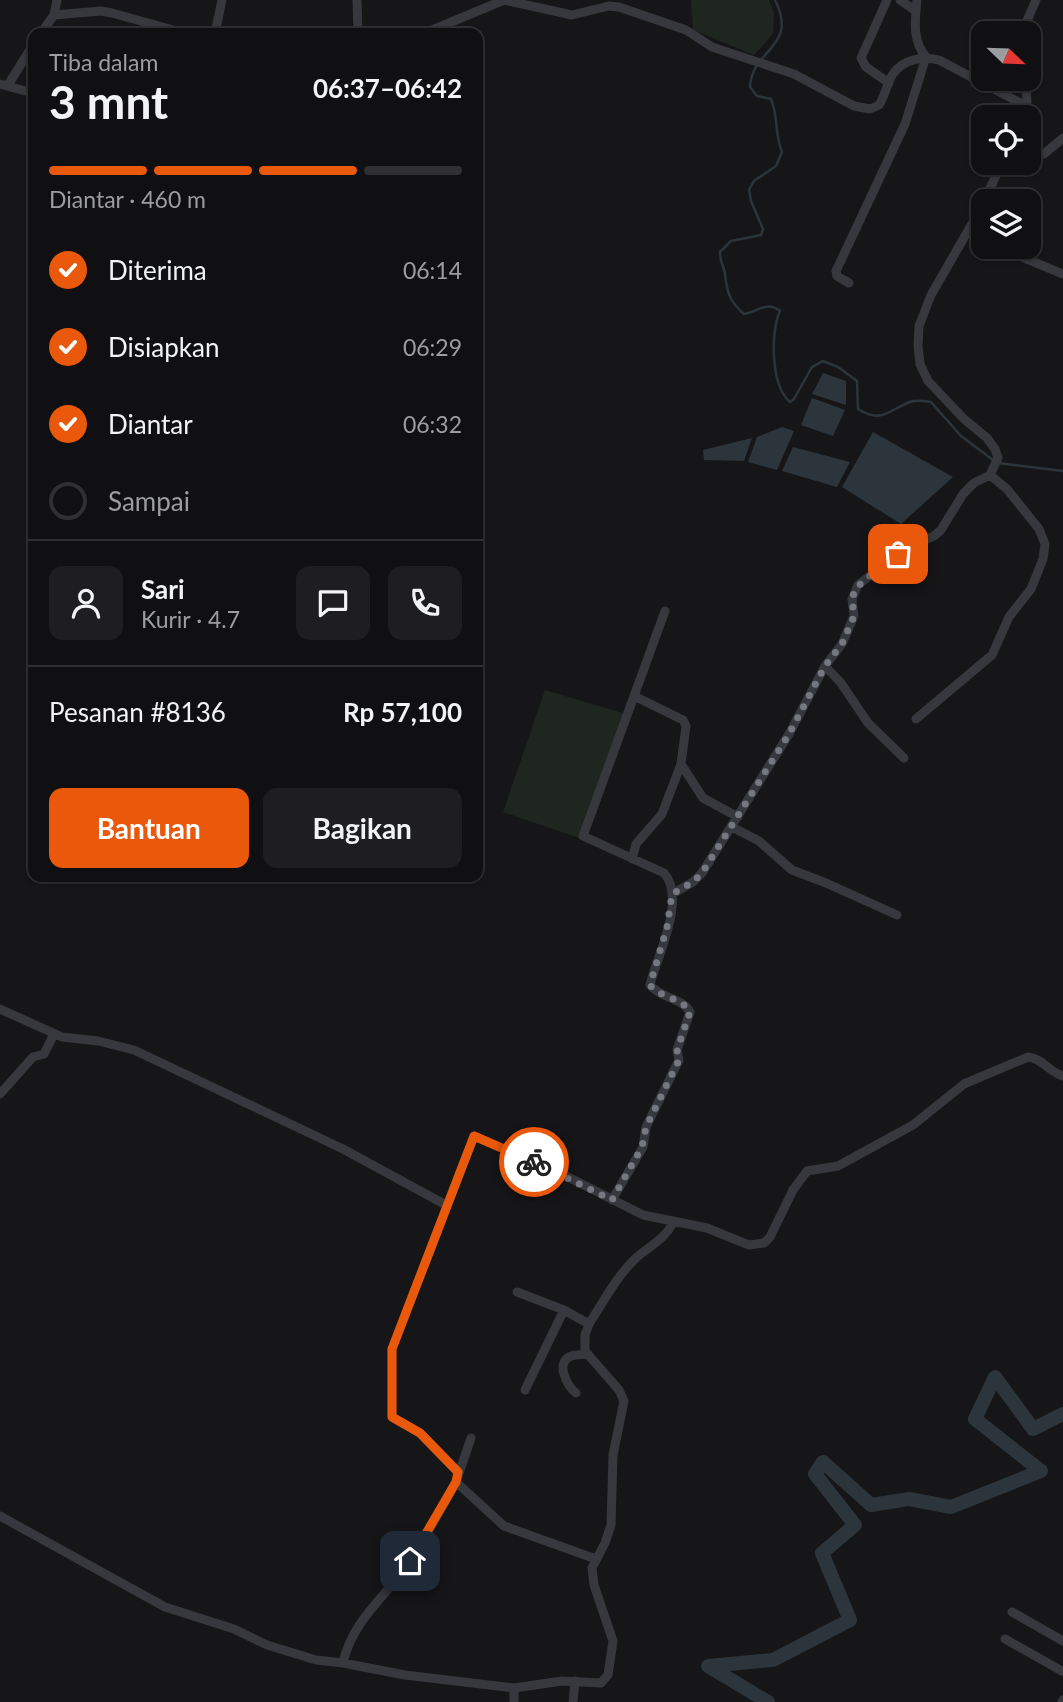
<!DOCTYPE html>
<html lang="id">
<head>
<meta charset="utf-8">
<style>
  :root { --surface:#101012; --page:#1e1e20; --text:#f1f3f6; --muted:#9c9d9f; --line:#303032; --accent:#ea580c }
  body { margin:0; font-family:Lato,sans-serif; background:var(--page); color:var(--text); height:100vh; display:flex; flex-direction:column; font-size:26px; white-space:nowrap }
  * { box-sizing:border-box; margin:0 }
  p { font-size:23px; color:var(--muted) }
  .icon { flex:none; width:38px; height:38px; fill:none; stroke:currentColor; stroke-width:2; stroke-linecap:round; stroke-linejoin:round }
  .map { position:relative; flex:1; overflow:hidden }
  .drawer { position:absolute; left:28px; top:28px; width:455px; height:854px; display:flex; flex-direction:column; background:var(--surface); border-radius:14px; box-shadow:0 2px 5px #0004,0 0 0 2px var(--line) }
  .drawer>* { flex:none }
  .needle { width:46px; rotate:113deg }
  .controls { position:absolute; left:971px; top:21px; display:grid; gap:14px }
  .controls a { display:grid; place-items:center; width:70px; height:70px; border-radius:14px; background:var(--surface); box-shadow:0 2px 5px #0004,0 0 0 2px var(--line); font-size:35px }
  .pin { position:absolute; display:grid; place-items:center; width:60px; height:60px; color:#fff; margin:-30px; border-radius:14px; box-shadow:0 4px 10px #0006 }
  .courier { position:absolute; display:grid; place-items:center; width:70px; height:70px; margin:-35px; border:5px solid #ea580c; border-radius:50%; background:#fff; color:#222; box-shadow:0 2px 9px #0007 }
  .overview em { font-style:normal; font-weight:700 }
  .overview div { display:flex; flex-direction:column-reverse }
  .overview { display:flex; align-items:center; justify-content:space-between; height:119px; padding:0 21px }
  h1 { font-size:46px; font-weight:700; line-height:52px }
  .bar { display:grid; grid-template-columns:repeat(4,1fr); gap:10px 7px; align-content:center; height:84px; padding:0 21px }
  .bar i { height:9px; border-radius:5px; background:var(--line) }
  .bar .active { background:var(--accent) }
  .bar p { grid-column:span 4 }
  .line { display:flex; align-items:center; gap:18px; padding:0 21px; border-top:2px solid var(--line) }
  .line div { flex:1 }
  .round { display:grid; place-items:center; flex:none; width:74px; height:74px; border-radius:14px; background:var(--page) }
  ol { padding:0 21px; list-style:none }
  li { display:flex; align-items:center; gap:21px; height:77px }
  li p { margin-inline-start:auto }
  li .icon { padding:7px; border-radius:50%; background:var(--accent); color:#fff; stroke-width:4 }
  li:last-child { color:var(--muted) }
  li i { width:38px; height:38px; border:4px solid var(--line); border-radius:50% }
  .cta { display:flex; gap:14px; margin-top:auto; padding:14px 21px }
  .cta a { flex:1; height:80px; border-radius:14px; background:var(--accent); color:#fff; font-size:28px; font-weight:700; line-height:80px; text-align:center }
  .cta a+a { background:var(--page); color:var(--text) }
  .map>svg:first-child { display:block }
</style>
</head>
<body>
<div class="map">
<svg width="1063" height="1702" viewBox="0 0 1063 1702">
  <rect width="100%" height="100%" fill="#161618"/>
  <path fill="#1e261f" d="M691,0H769L774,12L773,34L754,55L693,30Z
    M545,690L626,714L579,838L503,812Z"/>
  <path fill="#2c353c" d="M823,373L846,381V405L812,394Z
    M812,398L845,410L833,436L801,425Z
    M782,427L794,431L777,470L748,462L757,437Z
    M873,432L953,477L901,524L842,487Z
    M752,438L744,461L704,460L703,450Z
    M793,447L850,462L837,487L782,471Z"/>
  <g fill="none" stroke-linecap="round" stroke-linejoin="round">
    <path stroke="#2c353c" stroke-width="2.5" d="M775,0C799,48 752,48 750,87L757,96L771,99C779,118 774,133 782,152L776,166L754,181L749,190L751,201L763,229L761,235L731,241L720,252C720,263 724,266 725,274C727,292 729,301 744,314C758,312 767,300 780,311C770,333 771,386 790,402L794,399L812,367L823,361L838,367L857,381L858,409C883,425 890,408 913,401C919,400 925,401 931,402L961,436L993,460
      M998,463L1063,471"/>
    <path stroke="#2c353c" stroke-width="14" d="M768,1702L708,1666L773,1660L850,1620L822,1553L855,1525L815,1474L823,1462L871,1505L909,1499L951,1507L1041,1471L975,1419L995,1377L1033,1429L1063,1414"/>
    <path stroke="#37383d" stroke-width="9" d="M357,0L358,33
      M887,0L861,58L866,67L889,83
      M900,0L916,11
      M54,15L101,11L112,13L184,33
      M41,33L54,15L57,0
      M215,33L222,0
      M425,33L504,0L572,15L609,6L619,7L686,30L712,47L794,74L854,106L870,109L879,105C885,96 887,83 893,74C903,59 923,56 939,60L1026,106
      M1025,33L1026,23L1036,0
      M0,84L33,93
      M8,85L33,45
      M1022,117L1027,101L1025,79
      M1029,150L1044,154L1063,138
      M984,201L1002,163
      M1018,247L1017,255L1063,274
      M849,283L837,276L836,271L905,124L926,57C912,40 915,21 917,0
      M825,666L841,683L868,723L904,758
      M634,696L683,720L686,726L681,764L703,798L738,817
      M916,719L992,655L1009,617L1031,589L1043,559L1045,544L1039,529L1007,489L990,475
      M732,827L759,841L792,870L826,883L897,915
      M632,859L636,844L662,814L681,764
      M672,894L693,882L702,873L789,734L825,666L842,644L854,616L852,599L858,585L902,551L934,536L941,530L963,494L974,483L990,475L998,458L995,449L987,438L964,419L928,381L920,364L918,346L919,326L931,295L984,203
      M0,1009L62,1037L98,1041L134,1050L343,1149L446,1205
      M0,1094L33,1057L44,1054L54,1034
      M612,1200L643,1147L646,1127L679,1060L677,1050L690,1012C683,998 660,998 650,985C657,956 687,899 664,873L583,836L665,611
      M517,1292L564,1310L589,1324
      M525,1390L564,1310
      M576,1393C567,1386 556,1364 569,1357C574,1354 582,1355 587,1354
      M471,1438L456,1482L504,1526L596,1559
      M458,1472L420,1433L392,1417V1349L474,1136L566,1176L643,1215L707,1228L749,1245L764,1243L770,1237L793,1190L807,1171L838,1166L913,1125L964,1084L1028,1057C1042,1058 1049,1072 1063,1076
      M0,1516L165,1607L234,1629L267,1645L316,1660L343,1663L405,1675L514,1688V1702
      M1012,1612L1063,1641
      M1005,1639L1062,1671
      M343,1663C352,1621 385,1597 409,1563C426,1537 441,1509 456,1482
      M514,1688L562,1681L601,1683L608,1675L613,1641L594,1585L592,1568L605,1543L611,1525L613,1455L624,1401L619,1390L585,1351V1335L589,1324C602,1304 617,1276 634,1260C648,1246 663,1242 673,1223
      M573,1702L575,1681
      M1062,1702L1063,1700"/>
  </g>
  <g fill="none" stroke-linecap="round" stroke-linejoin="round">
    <path stroke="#757880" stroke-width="7" stroke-dasharray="0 12.6" d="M534,1162L612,1200L642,1147L646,1127L679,1060L677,1050L690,1012C683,998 660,998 650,985L667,927L672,894L693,882L702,873L789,734L825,666L842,644L854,616L852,599L855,590L863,581L898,554"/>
    <path stroke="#ea580c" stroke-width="9" d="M410,1561L456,1482L458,1472L420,1433L392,1417V1349L474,1136L534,1162"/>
  </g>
</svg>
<div class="controls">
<a><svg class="needle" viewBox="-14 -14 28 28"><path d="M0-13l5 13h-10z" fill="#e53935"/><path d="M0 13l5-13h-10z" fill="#9c9d9f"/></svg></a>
<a><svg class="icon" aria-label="locate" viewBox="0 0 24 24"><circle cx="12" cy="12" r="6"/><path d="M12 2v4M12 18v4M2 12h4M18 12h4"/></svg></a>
<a><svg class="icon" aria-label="layers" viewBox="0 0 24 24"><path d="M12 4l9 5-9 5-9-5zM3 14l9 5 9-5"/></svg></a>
</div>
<div class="pin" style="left:898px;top:554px;background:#ea580c"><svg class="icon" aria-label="bag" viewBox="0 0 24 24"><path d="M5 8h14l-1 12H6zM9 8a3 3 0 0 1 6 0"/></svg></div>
<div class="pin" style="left:410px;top:1561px;background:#1f2937"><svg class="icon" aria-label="home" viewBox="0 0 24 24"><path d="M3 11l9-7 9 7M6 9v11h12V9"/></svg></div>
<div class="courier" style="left:534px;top:1162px"><svg class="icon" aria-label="bike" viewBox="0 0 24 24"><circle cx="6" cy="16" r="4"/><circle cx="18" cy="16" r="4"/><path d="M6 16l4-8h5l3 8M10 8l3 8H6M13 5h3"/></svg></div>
<section class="drawer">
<div class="overview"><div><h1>3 mnt</h1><p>Tiba dalam</p></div><em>06:37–06:42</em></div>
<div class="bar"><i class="active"></i><i class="active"></i><i class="active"></i><i></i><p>Diantar · 460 m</p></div>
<ol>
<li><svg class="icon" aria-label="check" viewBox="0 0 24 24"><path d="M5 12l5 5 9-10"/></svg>Diterima<p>06:14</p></li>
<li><svg class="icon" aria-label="check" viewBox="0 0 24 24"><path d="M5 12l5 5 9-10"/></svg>Disiapkan<p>06:29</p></li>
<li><svg class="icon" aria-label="check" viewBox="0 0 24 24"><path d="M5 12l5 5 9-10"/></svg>Diantar<p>06:32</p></li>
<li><i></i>Sampai</li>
</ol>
<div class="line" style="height:126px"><a class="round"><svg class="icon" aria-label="person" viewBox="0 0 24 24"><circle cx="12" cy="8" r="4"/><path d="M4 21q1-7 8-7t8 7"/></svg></a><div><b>Sari</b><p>Kurir · 4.7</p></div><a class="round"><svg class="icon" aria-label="chat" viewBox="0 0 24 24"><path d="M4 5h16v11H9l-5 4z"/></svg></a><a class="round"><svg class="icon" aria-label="phone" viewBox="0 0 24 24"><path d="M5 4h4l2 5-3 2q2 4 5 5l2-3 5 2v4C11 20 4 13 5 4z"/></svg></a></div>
<div class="line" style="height:91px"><div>Pesanan #8136</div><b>Rp 57,100</b></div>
<div class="cta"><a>Bantuan</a><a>Bagikan</a></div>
</section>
</div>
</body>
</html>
